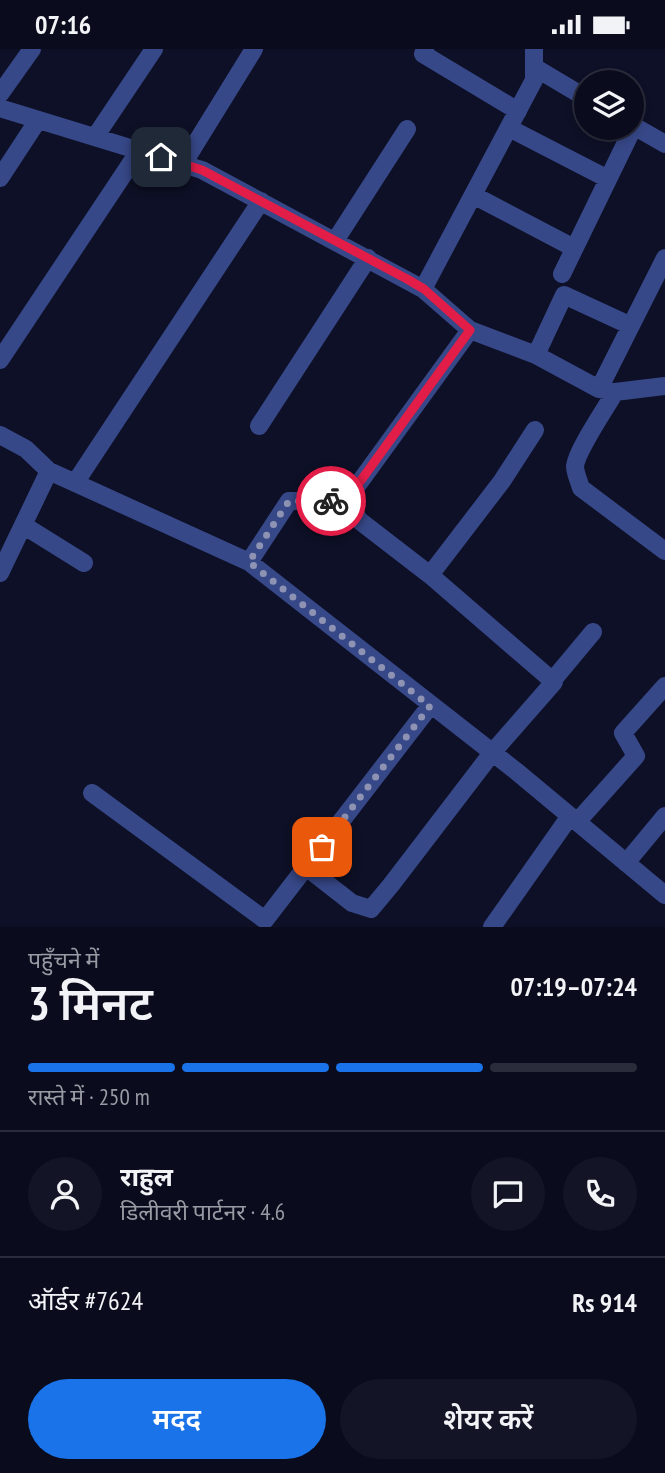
<!DOCTYPE html>
<html lang="hi">
<head>
<meta charset="utf-8">
<style>
  :root { --surface:#0a0c1d; --page:#131526; --text:#f1f3f6; --muted:#999ba4; --line:#2a2c3b; --accent:#1a73e8 }
  body { margin:0; font-family:"PT Sans Narrow","Noto Sans Devanagari",sans-serif; background:var(--page); color:var(--text); height:100vh; display:flex; flex-direction:column; font-size:26px; white-space:nowrap }
  * { box-sizing:border-box; margin:0 }
  p { font-size:23px; color:var(--muted) }
  .icon { flex:none; width:38px; height:38px; fill:none; stroke:currentColor; stroke-width:2; stroke-linecap:round; stroke-linejoin:round }
  .map { position:relative; height:878px; overflow:hidden }
  .sheet { display:flex; flex-direction:column; background:var(--surface); flex:1 }
  .sheet>* { flex:none }
  .tools { position:absolute; left:574px; top:21px; display:grid; gap:14px }
  .tools a { display:grid; place-items:center; width:70px; height:70px; border-radius:50%; background:var(--surface); box-shadow:0 4px 10px #0003,0 0 0 2px var(--line); font-size:35px }
  .pin { position:absolute; display:grid; place-items:center; width:60px; height:60px; color:#fff; margin:-30px; border-radius:14px; box-shadow:0 4px 10px #0006 }
  .courier { position:absolute; display:grid; place-items:center; width:70px; height:70px; margin:-35px; border:5px solid #e11d48; border-radius:50%; background:#fff; color:#222; box-shadow:0 2px 9px #0007 }
  .summary em { font-style:normal; font-weight:600 }
  .summary div { display:flex; flex-direction:column-reverse }
  .summary { display:flex; align-items:center; justify-content:space-between; height:119px; padding:0 28px }
  h1 { font-size:46px; font-weight:600; line-height:52px }
  .bar { display:grid; grid-template-columns:repeat(4,1fr); gap:10px 7px; align-content:center; height:84px; padding:0 28px }
  .bar i { height:9px; border-radius:5px; background:var(--line) }
  .bar .selected { background:var(--accent) }
  .bar p { grid-column:span 4 }
  .line { display:flex; align-items:center; gap:18px; padding:0 28px; border-top:2px solid var(--line) }
  .line div { flex:1 }
  .round { display:grid; place-items:center; flex:none; width:74px; height:74px; border-radius:37px; background:var(--page) }
  .cta { display:flex; gap:14px; margin-top:auto; padding:14px 28px }
  .cta a { flex:1; height:80px; border-radius:42px; background:var(--accent); color:#fff; font-size:28px; font-weight:600; line-height:80px; text-align:center }
  .cta a+a { background:var(--page); color:var(--text) }
  .status { display:flex; justify-content:space-between; align-items:center; height:49px; padding:0 35px; background:var(--surface); direction:ltr }
  .status svg { height:19px; fill:currentColor }
  .map>svg:first-child { display:block }
</style>
</head>
<body>
<div class="status"><b>07:16</b><svg viewBox="0 0 49 12"><path d="M0 12V9h3v3zM5 12V6h3v6zM10 12V3h3v9zM15 12V0h3v12zM26 1h20v11H26zM47 4h2v5h-2z"/></svg></div>
<div class="map">
<svg width="665" height="878" viewBox="0 0 665 878">
  <rect width="100%" height="100%" fill="#0e1027"/>
  <g fill="none" stroke-linecap="round" stroke-linejoin="round">
    <path stroke="#374888" stroke-width="18" d="M425,0L423,5L518,62
      M534,18L586,49
      M0,45L32,0
      M0,59L202,121L423,240
      M632,76L665,95
      M509,79L608,130
      M95,88L154,0
      M183,115L254,0
      M0,129L38,71
      M473,146L574,199
      M335,192L407,80
      M562,225L634,77
      M470,281L536,306L599,340L615,343L665,337
      M536,306L564,246L629,276
      M0,311L139,102
      M599,340L665,209
      M615,343C606,359 577,401 575,417C575,424 579,432 581,439L665,502
      M259,377L368,209
      M0,386L26,400L49,422
      M75,434L261,152
      M23,476L84,514
      M249,513L516,722L665,846
      M0,524L49,422L249,513L289,452H346L470,281L423,240L534,31V0
      M430,526L502,432L535,381
      M553,631L593,583
      M92,744L265,871L430,657
      M577,773L636,707L623,684L665,637
      M626,814L665,767
      M306,818L352,854L371,860L391,836L492,704L554,633L430,526L360,472L346,452
      M492,878L570,767"/>
  </g>
  <g fill="none" stroke-linecap="round" stroke-linejoin="round">
    <path stroke="#8f93b3" stroke-width="7" stroke-dasharray="0 12.6" d="M322,798L430,657L249,513L289,452H331"/>
    <path stroke="#e11d48" stroke-width="9" d="M161,108L202,121L407,230L424,240L470,281L346,452H331"/>
  </g>
</svg>
<div class="tools">
<a><svg class="icon" aria-label="layers" viewBox="0 0 24 24"><path d="M12 4l9 5-9 5-9-5zM3 14l9 5 9-5"/></svg></a>
</div>
<div class="pin" style="left:322px;top:798px;background:#ea580c"><svg class="icon" aria-label="bag" viewBox="0 0 24 24"><path d="M5 8h14l-1 12H6zM9 8a3 3 0 0 1 6 0"/></svg></div>
<div class="pin" style="left:161px;top:108px;background:#1f2937"><svg class="icon" aria-label="home" viewBox="0 0 24 24"><path d="M3 11l9-7 9 7M6 9v11h12V9"/></svg></div>
<div class="courier" style="left:331px;top:452px"><svg class="icon" aria-label="bike" viewBox="0 0 24 24"><circle cx="6" cy="16" r="4"/><circle cx="18" cy="16" r="4"/><path d="M6 16l4-8h5l3 8M10 8l3 8H6M13 5h3"/></svg></div>
</div>
<section class="sheet">
<div class="summary"><div><h1>3 मिनट</h1><p>पहुँचने में</p></div><em>07:19–07:24</em></div>
<div class="bar"><i class="selected"></i><i class="selected"></i><i class="selected"></i><i></i><p>रास्ते में · 250 m</p></div>
<div class="line" style="height:126px"><a class="round"><svg class="icon" aria-label="person" viewBox="0 0 24 24"><circle cx="12" cy="8" r="4"/><path d="M4 21q1-7 8-7t8 7"/></svg></a><div><b>राहुल</b><p>डिलीवरी पार्टनर · 4.6</p></div><a class="round"><svg class="icon" aria-label="chat" viewBox="0 0 24 24"><path d="M4 5h16v11H9l-5 4z"/></svg></a><a class="round"><svg class="icon" aria-label="phone" viewBox="0 0 24 24"><path d="M5 4h4l2 5-3 2q2 4 5 5l2-3 5 2v4C11 20 4 13 5 4z"/></svg></a></div>
<div class="line" style="height:91px"><div>ऑर्डर #7624</div><b>Rs 914</b></div>
<div class="cta"><a>मदद</a><a>शेयर करें</a></div>
</section>
</body>
</html>
